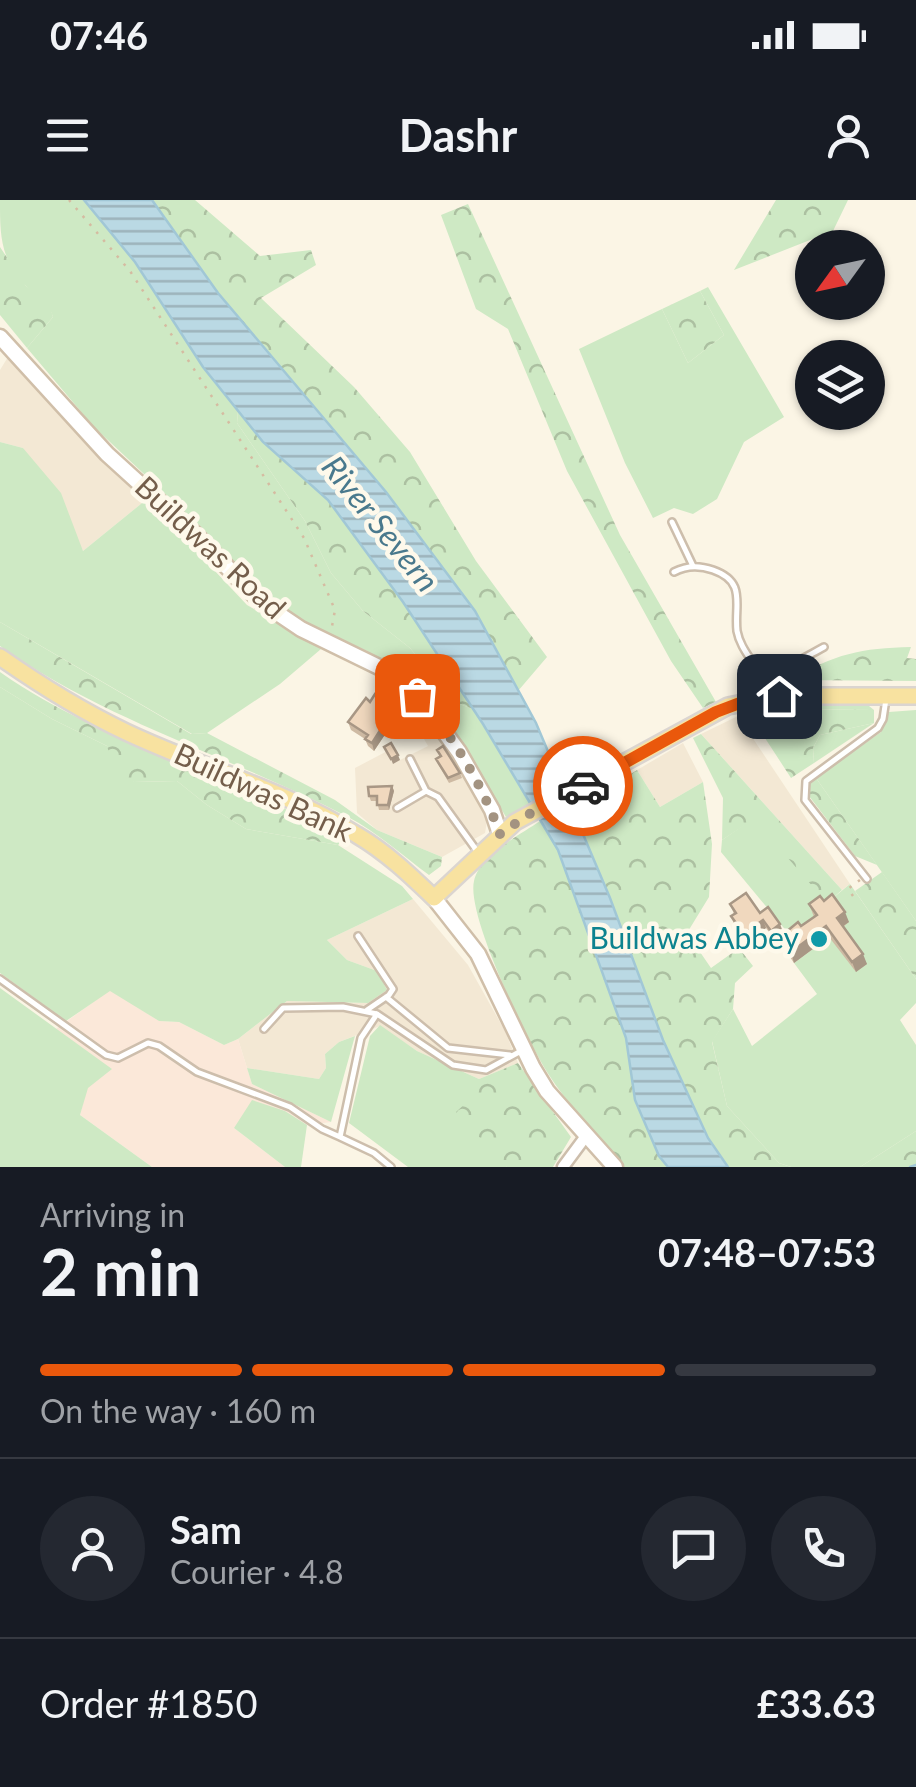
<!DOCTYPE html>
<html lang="en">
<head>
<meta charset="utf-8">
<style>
  :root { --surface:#171b24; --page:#242831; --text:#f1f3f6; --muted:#9ea1a6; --line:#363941; --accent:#ea580c }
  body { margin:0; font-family:Lato,sans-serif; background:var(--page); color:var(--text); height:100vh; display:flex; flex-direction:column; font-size:38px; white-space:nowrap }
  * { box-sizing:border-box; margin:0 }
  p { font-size:32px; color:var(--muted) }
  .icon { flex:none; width:55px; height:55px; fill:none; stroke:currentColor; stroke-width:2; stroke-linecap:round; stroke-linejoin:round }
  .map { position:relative; height:967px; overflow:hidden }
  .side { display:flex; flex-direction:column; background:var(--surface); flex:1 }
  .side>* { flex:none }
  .needle { width:65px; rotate:237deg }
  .tools { position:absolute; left:795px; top:30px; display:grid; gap:20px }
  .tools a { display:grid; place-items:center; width:90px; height:90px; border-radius:50%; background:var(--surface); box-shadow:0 2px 8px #0004; font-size:50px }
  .pin { position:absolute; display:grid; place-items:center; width:85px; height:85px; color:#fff; margin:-42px; border-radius:20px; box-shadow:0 5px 15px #0006 }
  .courier { position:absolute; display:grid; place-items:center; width:100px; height:100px; margin:-50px; border:8px solid #ea580c; border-radius:50%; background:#fff; color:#222; box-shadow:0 2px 12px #0007 }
  .head em { font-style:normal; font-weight:700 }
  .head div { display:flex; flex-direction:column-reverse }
  .head { display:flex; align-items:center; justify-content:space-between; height:170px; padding:0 40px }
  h1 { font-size:65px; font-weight:700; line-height:75px }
  .bar { display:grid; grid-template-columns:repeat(4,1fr); gap:15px 10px; align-content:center; height:120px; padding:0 40px }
  .bar i { height:12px; border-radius:8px; background:var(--line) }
  .bar .active { background:var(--accent) }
  .bar p { grid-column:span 4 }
  .line { display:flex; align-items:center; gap:25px; padding:0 40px; border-top:2px solid var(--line) }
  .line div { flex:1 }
  .round { display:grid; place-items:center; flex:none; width:105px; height:105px; border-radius:52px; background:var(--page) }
  .status { display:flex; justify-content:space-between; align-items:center; height:70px; padding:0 50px; background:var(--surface); direction:ltr }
  .status svg { height:28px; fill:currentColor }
  header { display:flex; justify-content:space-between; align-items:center; height:130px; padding:0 40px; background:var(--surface); font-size:45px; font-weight:700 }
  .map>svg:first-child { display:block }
</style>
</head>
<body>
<div class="status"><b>07:46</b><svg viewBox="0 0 49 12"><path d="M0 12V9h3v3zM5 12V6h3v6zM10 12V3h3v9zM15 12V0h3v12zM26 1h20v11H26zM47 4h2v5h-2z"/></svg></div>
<header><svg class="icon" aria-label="menu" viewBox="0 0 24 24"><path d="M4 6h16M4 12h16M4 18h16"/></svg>Dashr<svg class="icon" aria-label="person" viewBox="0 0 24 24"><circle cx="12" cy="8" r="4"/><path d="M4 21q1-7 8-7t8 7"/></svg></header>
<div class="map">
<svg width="916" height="967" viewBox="0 0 916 967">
  <defs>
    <pattern id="forest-crowns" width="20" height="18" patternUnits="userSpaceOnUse" patternTransform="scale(2.5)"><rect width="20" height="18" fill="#cee9c4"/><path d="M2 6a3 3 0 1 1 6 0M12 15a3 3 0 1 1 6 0" fill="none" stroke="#acc0a1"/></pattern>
    <pattern id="water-rules" width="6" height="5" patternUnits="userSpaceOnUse" patternTransform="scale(2.5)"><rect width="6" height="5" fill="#bad9e4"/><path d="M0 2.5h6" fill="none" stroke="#9cb3bb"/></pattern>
  </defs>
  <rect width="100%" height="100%" fill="#fbf5e5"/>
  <path fill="#f3e8d4" d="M8,157L147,299L83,351L23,248L0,242V170Z
    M738,516L850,684L842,690L701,534Z
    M428,519L473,589L487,621L485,633L442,657L377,630L357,613L355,568L393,548L400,560L428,546L416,525Z
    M683,543L703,582L660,607L637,570Z
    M413,699L468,765L505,831L518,863L479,879L417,851L380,826L339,842L325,854L326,868L319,879L247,868L238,839L287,801L368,803L377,771L347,760L327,740Z"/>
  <path fill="#fbe8d9" d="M110,790L159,821L179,822L224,845L238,839L252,884L331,922L307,925L285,911L234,928L285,967H152L80,915L87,888L111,869L56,829Z"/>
  <path fill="#cee9c4" d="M0,0H84L90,6L135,62L203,167L238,211L237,223L305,321L331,373L363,411L410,448L454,502L473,509L530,604L506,617L459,538L411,481L367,451L293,417L260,394L210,336L94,227L27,148L53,117C48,100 40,99 28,88C0,60 0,36 0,0Z
    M708,87L784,217L744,242L717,299L693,314L674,308L653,318L625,263L579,149L662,109L688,163L724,135L700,91Z
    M0,242L23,248L61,293L83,351L147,299L247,405L321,449L280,484L207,533L192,534L0,422Z
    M0,487L52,519L107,546L134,582L177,581L207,605L246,629L338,645L402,686L413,699L327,740L347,760L377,771L387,790L368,803L287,801L238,839L224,845L179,822L159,821L110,791L66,821L0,773Z
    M864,502L874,510L760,509L773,504Z
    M916,510V721L816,578L881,532L889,512Z
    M874,523L814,563L813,548L820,535Z
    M754,618L828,702L850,684L916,779V803L900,820L916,845V931L860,967H791L779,963L727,906L712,841L733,809L752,846L817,794L794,763L829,737L793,739L721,652L722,640Z
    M0,788L112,869L88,888L80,915L152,967H0Z
    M380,825L417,851L479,879V891L507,967H408L349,923L370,836Z
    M355,836L331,922L252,884L247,868L319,879L326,868L325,854L339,842Z
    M252,900L285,911L307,925L301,967H285L234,928Z"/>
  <path fill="url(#forest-crowns)" d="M152,0H195L260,56L311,50L316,65L261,98L354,187L410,252L476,361L547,457L518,491L475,411L386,292L218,93Z
    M776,0H848L833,31L734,70Z
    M468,4L620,335L716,502L703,508L671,461L567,271L508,129L476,109L441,15Z
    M0,47L26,86L49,103L53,117L27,148L0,115Z
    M700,91L724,135L688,163L662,109Z
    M238,211L263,242L328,300L403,402L473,509L454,502L410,448L363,411L331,373L305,321L237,223Z
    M0,422L191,534L207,533L335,600L377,630L442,657L441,666L429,675C403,656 377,632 348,617C233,557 107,522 0,446Z
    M911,447L907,458L916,459V481L792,480C833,454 862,448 911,447Z
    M0,472C64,517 134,543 206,573C253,592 299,616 345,638L338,645L246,629L207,605L177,581L134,582L117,577L107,546L52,519L0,487Z
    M760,509L874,510V523L820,535L813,548L814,563L791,578L748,512Z
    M701,534L842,690L827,703L754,619L722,640L723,598L693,538Z
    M637,570L660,607L703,582L712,644L709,697L687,733L711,768L739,748L753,766L735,783L733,809L712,842L727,906L779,963L791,967H728L708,938L663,840L573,611Z
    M816,578L877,665L855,656L809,596V583Z
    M540,621L558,650L626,838L635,900L659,956L668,967H624C599,935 568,906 547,872C527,840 466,715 474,681C480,655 520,635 540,621Z
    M882,672L916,721V779L855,691Z
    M518,863L571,937L553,967H507L456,912L479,891V879Z
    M916,931V967H860Z"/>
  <path fill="url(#water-rules)" stroke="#a1c7d6" stroke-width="2.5" d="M84,0H152L218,93L386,292L475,411L536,523L610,698L663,840L708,938L728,967H668L659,956L635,900L626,838L558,650L483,524L403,402L328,300L263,242L203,167L135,62Z"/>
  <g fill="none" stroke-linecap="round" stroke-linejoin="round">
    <path stroke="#a1c7d6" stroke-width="2.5" d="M910,967L916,965"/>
    <defs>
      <path id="lane" d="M672,322L693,366
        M674,372C687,365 699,365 713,370C747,382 734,404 737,431C739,442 745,451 751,460C784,474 794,463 824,447
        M410,559L426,591
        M397,608L426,591L438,597L477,651
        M867,679L805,600L806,581L878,528L883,519L886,499
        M358,736L393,789L389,795L367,810
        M0,779L106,855L118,858L148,843L159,846L197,872L290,907L322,929L340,937L361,838L377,814L453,865L486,870L521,851
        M386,797L448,848L510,855
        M264,829L283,808L343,807L377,814
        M340,937L374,953L391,967"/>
      <path id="street" d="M563,967L586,936"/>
      <path id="secondary" d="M0,137L107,254L195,334L261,402L301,429L383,469L417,495L459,552L492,610L500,634
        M434,698L478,754L533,868L547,891L615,967"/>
      <path id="primary" d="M0,457C40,485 82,511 126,532C202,568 285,590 357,635C386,652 410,675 434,698L515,622L728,506L779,496H916"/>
    </defs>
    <use href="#lane" stroke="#cdbeac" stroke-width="10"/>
    <use href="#street" stroke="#cdbeac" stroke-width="15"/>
    <use href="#secondary" stroke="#d0bfa9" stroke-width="19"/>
    <use href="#primary" stroke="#dbd5d0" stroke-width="20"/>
    <path stroke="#d5bba1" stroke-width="2.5" stroke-dasharray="2.5 8" stroke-linecap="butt" d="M69,0L130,71L304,338L335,410L331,432
      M853,696L848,689L860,680"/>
    <use href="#lane" stroke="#fff" stroke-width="5"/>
    <use href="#street" stroke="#fff" stroke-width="10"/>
    <use href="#secondary" stroke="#fff" stroke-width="14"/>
    <use href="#primary" stroke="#f8e2a0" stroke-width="15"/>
  </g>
  <path fill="#cebaa3" d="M398,515L374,551L368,546L365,539L351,530L348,522Z
    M437,550L460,573L462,578L449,583L438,564L436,559L440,557Z
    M392,586L394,591L389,610H379L377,601H371L369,596Z
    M824,701L849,722L843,727L867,764L856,772L829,737L794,763L786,751L782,741L788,737L786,732L801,726L814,717L809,704Z
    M730,704L760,713L783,732L774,739L766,728L746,741L734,724L731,716L734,714Z"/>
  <path fill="#a89785" d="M395,507L398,515L374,551L372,543Z
    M398,555L400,560L393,564L391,559Z
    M392,586L394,591L389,610L388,605Z
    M845,712L849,722L840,728L837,718Z
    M763,720L766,728L746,741L744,734Z
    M780,724L783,732L774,739L771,731Z
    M826,726L829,737L794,763L791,752Z
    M863,754L867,764L856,772L852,762Z"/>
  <path fill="#f0d8be" stroke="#a89785" stroke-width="2.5" d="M375,494L395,507L372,543L365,539L368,535L348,522L366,498L370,502Z
    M391,543L398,555L391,559L384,547Z
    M443,546L460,573L448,578L436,559L441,556L437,550Z
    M392,586L388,605H377V596H369L368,587Z
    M746,693L760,713L768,707L780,724L771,731L763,720L744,734L731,716L736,713L730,704Z
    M832,694L845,712L837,718L863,754L852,762L826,726L791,752L782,741L789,736L786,732L798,722L801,726L817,715L809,704L820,696L824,701Z"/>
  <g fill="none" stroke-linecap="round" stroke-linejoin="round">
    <path stroke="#a39381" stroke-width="10" stroke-dasharray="0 18" d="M417,496C453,535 482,584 500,634L534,611L583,586"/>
    <path stroke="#ea580c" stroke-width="12" d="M583,586L716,512L745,501L779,496"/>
  </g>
  <circle fill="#0f9aa8" stroke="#fef9eb" stroke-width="4" cx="819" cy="739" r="10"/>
  <g text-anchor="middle" stroke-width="9" stroke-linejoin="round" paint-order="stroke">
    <g font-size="30" fill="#745e4b" stroke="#fef9eb">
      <text transform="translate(210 348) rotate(43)" y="10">Buildwas Road</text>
      <text transform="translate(263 593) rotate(25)" y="10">Buildwas Bank</text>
    </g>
    <g font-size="30" fill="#0d838f" stroke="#fef9eb" text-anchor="end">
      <text x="799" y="749">Buildwas Abbey</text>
    </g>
    <g font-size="32" font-style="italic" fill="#49798d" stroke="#fef9eb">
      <text transform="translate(380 324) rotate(51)" y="11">River Severn</text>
    </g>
  </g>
</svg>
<div class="tools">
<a><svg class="needle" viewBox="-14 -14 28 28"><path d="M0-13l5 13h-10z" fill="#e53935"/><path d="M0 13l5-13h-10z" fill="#9ea1a6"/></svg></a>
<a><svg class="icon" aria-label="layers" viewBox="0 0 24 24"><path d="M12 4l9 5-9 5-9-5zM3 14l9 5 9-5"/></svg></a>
</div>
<div class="pin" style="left:417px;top:496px;background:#ea580c"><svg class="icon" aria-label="bag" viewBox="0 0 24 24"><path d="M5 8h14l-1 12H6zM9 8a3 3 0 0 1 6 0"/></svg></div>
<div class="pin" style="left:779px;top:496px;background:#1f2937"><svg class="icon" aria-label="home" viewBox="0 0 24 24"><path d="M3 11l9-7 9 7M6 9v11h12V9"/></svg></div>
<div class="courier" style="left:583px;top:586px"><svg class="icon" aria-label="car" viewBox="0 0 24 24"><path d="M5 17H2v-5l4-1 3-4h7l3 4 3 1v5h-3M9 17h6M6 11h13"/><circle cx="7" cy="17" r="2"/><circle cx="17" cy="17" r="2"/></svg></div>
</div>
<section class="side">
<div class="head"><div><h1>2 min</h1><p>Arriving in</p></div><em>07:48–07:53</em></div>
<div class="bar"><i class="active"></i><i class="active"></i><i class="active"></i><i></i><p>On the way · 160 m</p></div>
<div class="line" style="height:180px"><a class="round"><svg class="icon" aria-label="person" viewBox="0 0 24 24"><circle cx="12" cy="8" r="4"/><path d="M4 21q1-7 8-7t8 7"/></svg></a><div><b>Sam</b><p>Courier · 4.8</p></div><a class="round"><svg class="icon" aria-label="chat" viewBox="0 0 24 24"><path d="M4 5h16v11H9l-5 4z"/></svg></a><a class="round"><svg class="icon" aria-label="phone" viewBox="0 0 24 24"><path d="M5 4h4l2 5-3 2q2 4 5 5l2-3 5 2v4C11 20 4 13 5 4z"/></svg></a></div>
<div class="line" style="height:130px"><div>Order #1850</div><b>£33.63</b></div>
</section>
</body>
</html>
